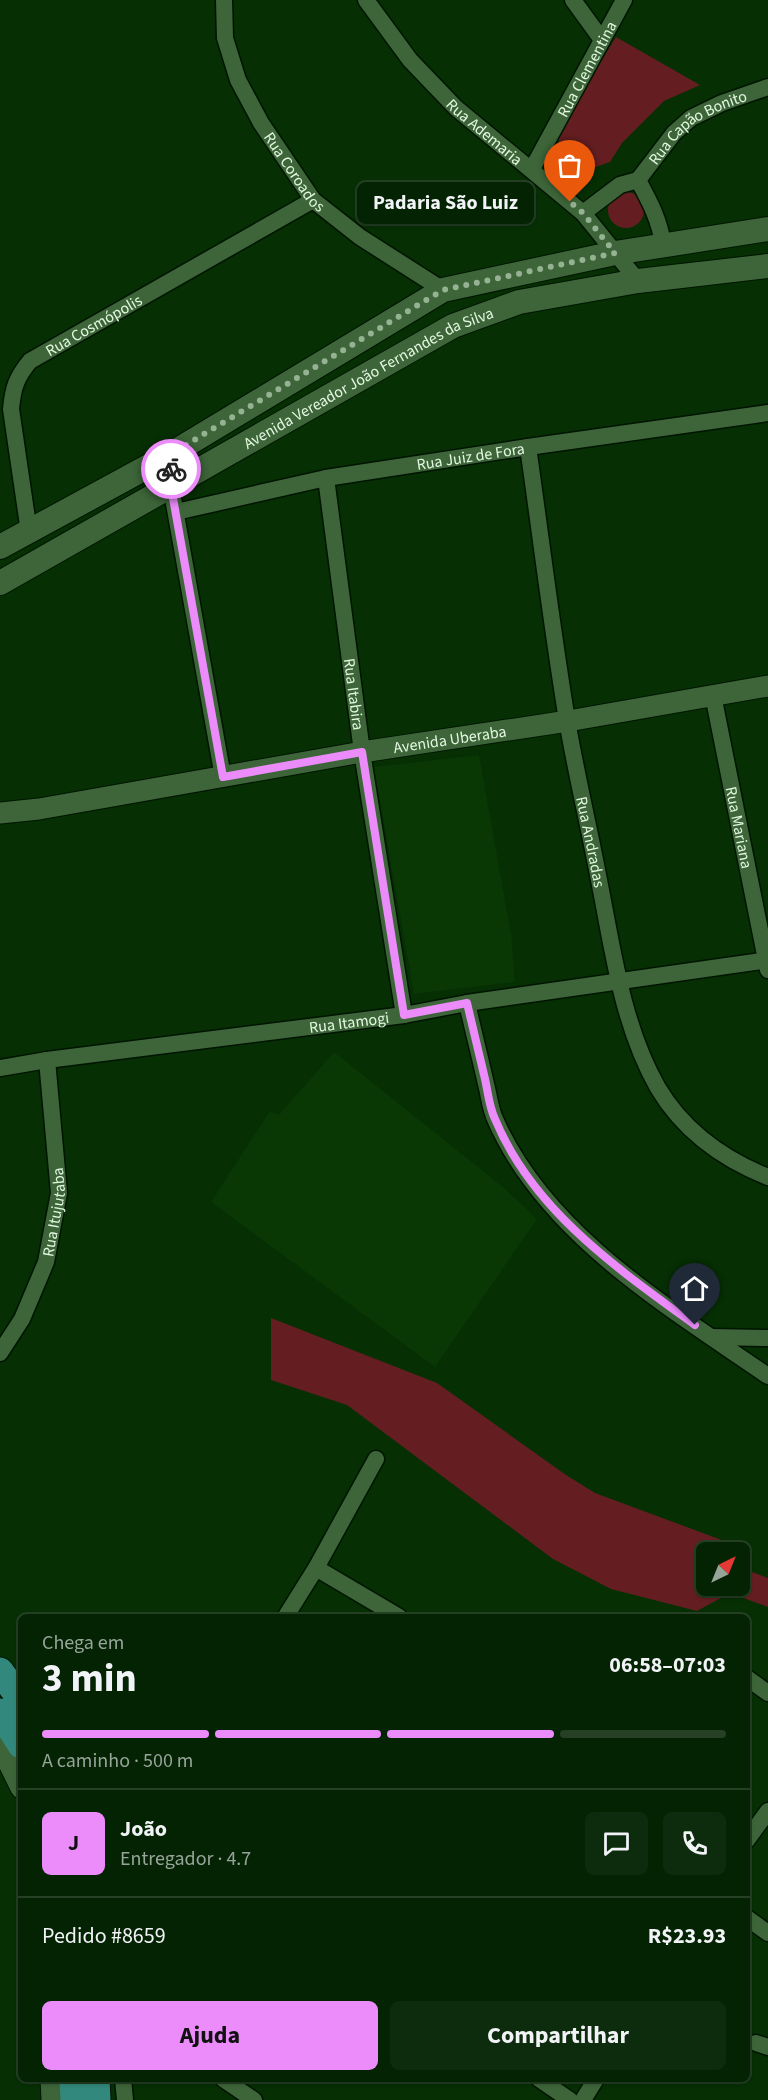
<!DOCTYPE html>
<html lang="pt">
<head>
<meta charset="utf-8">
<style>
  :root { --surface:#042303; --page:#0d2b0d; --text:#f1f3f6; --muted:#97a49a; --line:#254025; --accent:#ec8cfb }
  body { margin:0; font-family:"Source Sans 3",sans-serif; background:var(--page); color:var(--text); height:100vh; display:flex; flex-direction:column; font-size:22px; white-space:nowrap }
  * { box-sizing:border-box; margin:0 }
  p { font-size:20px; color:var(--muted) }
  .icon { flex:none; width:33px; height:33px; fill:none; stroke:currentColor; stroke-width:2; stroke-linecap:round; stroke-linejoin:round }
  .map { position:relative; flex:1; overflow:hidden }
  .side { position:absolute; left:18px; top:1614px; width:732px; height:468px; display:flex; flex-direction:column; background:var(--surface); border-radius:9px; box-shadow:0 2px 4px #0004,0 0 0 2px var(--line) }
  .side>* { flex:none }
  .needle { width:39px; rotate:43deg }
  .fabs { position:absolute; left:696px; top:1542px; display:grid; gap:12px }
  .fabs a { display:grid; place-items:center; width:54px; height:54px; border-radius:9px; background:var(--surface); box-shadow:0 2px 4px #0004,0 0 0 2px var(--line); font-size:30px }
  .pin { position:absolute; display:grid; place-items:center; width:51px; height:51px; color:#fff; margin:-62px -26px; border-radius:50% 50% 50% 0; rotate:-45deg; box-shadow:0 0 6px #0007 }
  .pin .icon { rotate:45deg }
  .courier { position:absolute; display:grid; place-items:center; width:60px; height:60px; margin:-30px; border:4px solid #ec8cfb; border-radius:50%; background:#fff; color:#222; box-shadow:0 2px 8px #0007 }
  .bubble { position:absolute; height:42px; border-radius:9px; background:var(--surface); box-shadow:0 2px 4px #0004,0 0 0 2px var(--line); font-size:20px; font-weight:700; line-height:42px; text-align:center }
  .head em { font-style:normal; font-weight:700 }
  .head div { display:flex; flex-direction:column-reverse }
  .head { display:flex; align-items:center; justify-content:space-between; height:102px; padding:0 24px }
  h1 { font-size:39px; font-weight:700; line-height:45px }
  .bar { display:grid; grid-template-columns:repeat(4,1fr); gap:9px 6px; align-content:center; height:72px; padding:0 24px }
  .bar i { height:8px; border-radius:4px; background:var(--line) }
  .bar .active { background:var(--accent) }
  .bar p { grid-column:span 4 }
  .line { display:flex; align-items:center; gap:15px; padding:0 24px; border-top:2px solid var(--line) }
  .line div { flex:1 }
  .round { display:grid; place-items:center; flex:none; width:63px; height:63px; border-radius:9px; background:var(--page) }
  .button { display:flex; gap:12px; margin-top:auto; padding:12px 24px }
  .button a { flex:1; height:69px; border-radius:9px; background:var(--accent); color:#111; font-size:24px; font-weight:700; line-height:69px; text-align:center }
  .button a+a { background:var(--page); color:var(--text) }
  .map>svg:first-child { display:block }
</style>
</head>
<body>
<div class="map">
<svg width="768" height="2100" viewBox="0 0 768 2100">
  <rect width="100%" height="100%" fill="#062f04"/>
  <path fill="#093805" d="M479,755L511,934L515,982L414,994L374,767Z
    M334,1052L503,1187L537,1219L435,1367L211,1202L270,1111L279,1115Z"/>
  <path fill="#641e21" d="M616,37L700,85L664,101L622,143L610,162L578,173L569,172L558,159L559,138L575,104Z
    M608 210a18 18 0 1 1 36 0a18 18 0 1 1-36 0Z
    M271,1318L437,1383L566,1475L595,1493L727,1542L733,1552H706V1586H740V1563L744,1569L768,1578V1607L730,1593L697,1611L611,1589L553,1559L347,1405L271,1380Z"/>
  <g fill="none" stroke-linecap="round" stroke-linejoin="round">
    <defs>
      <g id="minor">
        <path id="s1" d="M224,0L225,38L238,80L261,123L313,200L360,237L443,290"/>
        <path id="s2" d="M366,0L410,60L456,108L583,213L638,281"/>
        <path d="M573,0L602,40"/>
        <path id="s3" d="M532,169L624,0"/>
        <path d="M638,180C650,202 660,221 663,245"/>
        <path id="s4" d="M583,213L620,185L638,180L674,133L691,118L722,103L768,87"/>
        <path id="s5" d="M528,447C541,538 552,629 567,720C576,773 589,827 599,880C613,950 622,1025 658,1088C683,1130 723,1159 768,1177"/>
        <path d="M171,454V487L223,777"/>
        <path id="s6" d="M326,478L362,752L404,1015"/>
        <path id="s7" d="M176,512L326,478L528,447L768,413"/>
        <path id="s8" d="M29,532L11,409C13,388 16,378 30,361L313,200"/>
        <path id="s9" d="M713,695L768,970"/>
        <path d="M467,1003C473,1030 480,1057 486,1084C489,1095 490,1108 495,1119C545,1234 668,1307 768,1376"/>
        <path id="s10" d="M0,1068L47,1060L404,1015L467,1003L768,960"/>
        <path d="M712,1337L768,1338"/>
        <path id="s11" d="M0,1353L22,1319L46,1262L59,1193L47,1060"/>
        <path d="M316,1568L399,1617"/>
        <path d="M286,1616L316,1568L376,1459"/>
        <path d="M747,1678L768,1693"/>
        <path d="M747,1840L768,1811"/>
        <path d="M747,1918L768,1933"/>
        <path d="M756,2043L768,2047"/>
        <path d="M123,2079L125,2100"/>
        <path d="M223,2079L254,2100"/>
        <path d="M539,2079L570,2100"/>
        <path d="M583,2100L596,2079"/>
      </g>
      <g id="tertiary">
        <path id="s12" d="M0,813L39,809L362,752L568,721L768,686"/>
        <path d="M0,1745L21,1788"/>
        <path d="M51,2079L52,2100"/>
      </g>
      <g id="secondary">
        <path d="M0,547L171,454L443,290L615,253L768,229"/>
        <path id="s13" d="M0,583L453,326L519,302L638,281L768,266"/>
      </g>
      <path id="primary" d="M0,1671L21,1700
        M0,1712L21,1745
        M73,2079L74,2100
        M96,2079L97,2100"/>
    </defs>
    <use href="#minor" stroke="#001500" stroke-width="19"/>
    <use href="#tertiary" stroke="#001500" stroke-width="23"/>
    <use href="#secondary" stroke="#001500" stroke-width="26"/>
    <use href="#primary" stroke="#001500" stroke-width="29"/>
    <use href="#minor" stroke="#3d6539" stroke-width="16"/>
    <use href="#tertiary" stroke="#3d6539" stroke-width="21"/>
    <use href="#secondary" stroke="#3d6539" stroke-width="24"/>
    <use href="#primary" stroke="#32887c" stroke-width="27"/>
  </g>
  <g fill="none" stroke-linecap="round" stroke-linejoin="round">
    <path stroke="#95b292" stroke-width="6" stroke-dasharray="0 10.8" d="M171,469V454L443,290L615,253L583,213L570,202"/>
    <path stroke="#ec8cfb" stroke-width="8" d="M171,469V487L223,777L362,752L404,1015L467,1003C473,1029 479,1054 485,1079C488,1092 489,1107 495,1119C533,1211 618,1269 695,1325"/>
  </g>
  <g text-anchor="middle" stroke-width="4.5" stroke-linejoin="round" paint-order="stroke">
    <g font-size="16" fill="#e2f8df" stroke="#062f04">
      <text dy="6" stroke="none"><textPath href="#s3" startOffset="114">Rua Clementina</textPath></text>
      <text dy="6" stroke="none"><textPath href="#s4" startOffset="147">Rua Capão Bonito</textPath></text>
      <text dy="6" stroke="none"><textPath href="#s2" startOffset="178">Rua Ademaria</textPath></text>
      <text dy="6" stroke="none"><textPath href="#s1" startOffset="190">Rua Coroados</textPath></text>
      <text dy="6" stroke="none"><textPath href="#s8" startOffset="250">Rua Cosmópolis</textPath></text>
      <text dy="6" stroke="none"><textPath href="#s13" startOffset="422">Avenida Vereador João Fernandes da Silva</textPath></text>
      <text dy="6" stroke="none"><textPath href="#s7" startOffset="300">Rua Juiz de Fora</textPath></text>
      <text dy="6" stroke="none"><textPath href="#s6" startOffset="218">Rua Itabira</textPath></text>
      <text dy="6" stroke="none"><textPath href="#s12" startOffset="456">Avenida Uberaba</textPath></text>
      <text dy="6" stroke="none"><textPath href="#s9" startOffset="135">Rua Mariana</textPath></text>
      <text dy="6" stroke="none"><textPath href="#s5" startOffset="400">Rua Andradas</textPath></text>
      <text dy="6" stroke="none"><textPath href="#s10" startOffset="352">Rua Itamogi</textPath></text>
      <text dy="6" stroke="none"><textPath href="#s11" startOffset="153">Rua Itujutaba</textPath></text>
    </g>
  </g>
</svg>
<div class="fabs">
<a><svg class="needle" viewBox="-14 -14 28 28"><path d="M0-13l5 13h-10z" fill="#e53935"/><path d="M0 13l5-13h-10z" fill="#97a49a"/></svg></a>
</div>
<div class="pin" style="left:570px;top:202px;background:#ea580c"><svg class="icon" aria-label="bag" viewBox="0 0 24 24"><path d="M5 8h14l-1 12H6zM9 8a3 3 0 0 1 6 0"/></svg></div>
<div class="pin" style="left:695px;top:1325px;background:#1f2937"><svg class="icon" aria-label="home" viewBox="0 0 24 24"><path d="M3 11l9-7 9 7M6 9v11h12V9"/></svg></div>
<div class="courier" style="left:171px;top:469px"><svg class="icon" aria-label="bike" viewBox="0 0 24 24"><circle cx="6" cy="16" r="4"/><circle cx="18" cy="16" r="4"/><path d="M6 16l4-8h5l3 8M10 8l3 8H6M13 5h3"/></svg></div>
<div class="bubble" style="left:357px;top:182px;width:177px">Padaria São Luiz</div>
<section class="side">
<div class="head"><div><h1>3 min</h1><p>Chega em</p></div><em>06:58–07:03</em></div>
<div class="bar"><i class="active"></i><i class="active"></i><i class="active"></i><i></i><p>A caminho · 500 m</p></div>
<div class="line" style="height:108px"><b class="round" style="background:var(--accent);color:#111">J</b><div><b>João</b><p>Entregador · 4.7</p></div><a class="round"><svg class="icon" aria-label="chat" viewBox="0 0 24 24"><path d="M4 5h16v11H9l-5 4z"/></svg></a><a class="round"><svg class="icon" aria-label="phone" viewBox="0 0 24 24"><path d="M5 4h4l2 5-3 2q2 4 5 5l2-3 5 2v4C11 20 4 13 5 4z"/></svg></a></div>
<div class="line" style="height:78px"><div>Pedido #8659</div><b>R$23.93</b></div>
<div class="button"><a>Ajuda</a><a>Compartilhar</a></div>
</section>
</div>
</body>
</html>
